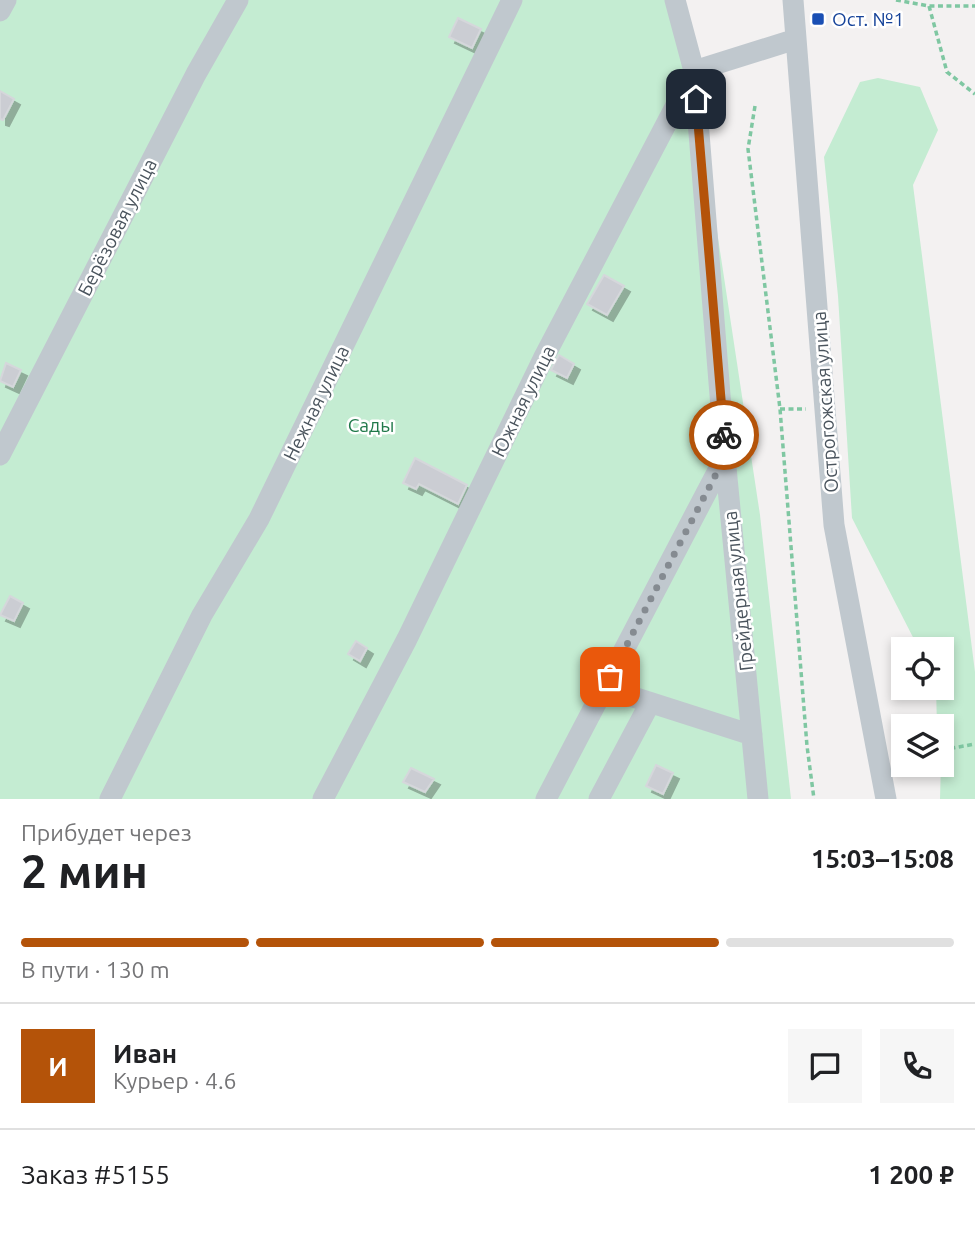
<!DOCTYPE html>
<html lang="ru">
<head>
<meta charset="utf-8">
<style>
  :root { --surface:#fff; --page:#f6f6f6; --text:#202124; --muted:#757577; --line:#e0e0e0; --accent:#b45309 }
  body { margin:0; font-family:Ubuntu,sans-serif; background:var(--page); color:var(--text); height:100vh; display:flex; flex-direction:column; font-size:26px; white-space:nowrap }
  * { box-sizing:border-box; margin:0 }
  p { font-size:23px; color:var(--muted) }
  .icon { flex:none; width:38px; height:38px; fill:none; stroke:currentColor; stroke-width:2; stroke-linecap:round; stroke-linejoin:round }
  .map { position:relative; height:799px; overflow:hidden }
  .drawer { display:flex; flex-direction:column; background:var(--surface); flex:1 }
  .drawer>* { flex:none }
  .buttons { position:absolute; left:891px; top:637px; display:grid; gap:14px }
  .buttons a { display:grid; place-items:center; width:63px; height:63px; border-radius:0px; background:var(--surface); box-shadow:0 4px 10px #0003; font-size:35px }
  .pin { position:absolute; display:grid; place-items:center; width:60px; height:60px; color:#fff; margin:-30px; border-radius:14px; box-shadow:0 4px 10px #0006 }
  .courier { position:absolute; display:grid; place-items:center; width:70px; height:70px; margin:-35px; border:5px solid #b45309; border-radius:50%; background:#fff; color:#222; box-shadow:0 2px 9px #0007 }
  .overview em { font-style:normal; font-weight:700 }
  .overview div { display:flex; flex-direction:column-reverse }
  .overview { display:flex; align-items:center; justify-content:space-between; height:119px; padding:0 21px }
  h1 { font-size:46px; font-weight:700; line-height:52px }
  .bar { display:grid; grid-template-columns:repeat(4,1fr); gap:10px 7px; align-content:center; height:84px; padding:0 21px }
  .bar i { height:9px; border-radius:5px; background:var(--line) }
  .bar .current { background:var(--accent) }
  .bar p { grid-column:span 4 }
  .line { display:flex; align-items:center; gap:18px; padding:0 21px; border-top:2px solid var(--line) }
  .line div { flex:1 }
  .round { display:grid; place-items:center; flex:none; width:74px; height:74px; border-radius:0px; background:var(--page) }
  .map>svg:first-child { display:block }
</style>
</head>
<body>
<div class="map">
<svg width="975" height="799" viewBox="0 0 975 799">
  <defs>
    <filter id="shadow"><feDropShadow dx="6" dy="6" stdDeviation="0" flood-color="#0004"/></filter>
  </defs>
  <rect width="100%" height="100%" fill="#f3f1f1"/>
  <path fill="#c4ecd2" d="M0,0H682L760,515L791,799H0Z
    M878,78L920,87L938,130L913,185L975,672V799H940L942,726H937L936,688H942V649H919L852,518L838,296L824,157L860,82Z"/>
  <path fill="#cbcdd3" stroke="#d5d7db" stroke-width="2" filter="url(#shadow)" d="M458,18L481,29L472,48L449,37Z
    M0,91L14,99L3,120L0,119Z
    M604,275L624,286L607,315L587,304Z
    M559,355L574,364L567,378L551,370Z
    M6,363L21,370L13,387L0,381Z
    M415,458L467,485L458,504L419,484L416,489L403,483Z
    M10,596L23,603L14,621L0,615Z
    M356,641L367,648L360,661L348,654Z
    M656,765L673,773L663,794L646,786Z
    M411,768L434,779L425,792L403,782Z"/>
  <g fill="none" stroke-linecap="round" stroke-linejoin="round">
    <path stroke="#7fc7a2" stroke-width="3.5" stroke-dasharray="5 3.5" stroke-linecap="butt" d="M896,0L929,6H975
      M929,6L947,72L975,94
      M755,106L748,149L780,409L807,746L814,799
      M780,409H806
      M942,750L975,744"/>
    <path stroke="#c0c8ce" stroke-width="21" d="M793,0L834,525L886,799
      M0,11L6,0
      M0,455L196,74L238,0
      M605,688L752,735
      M110,799L202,615L259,519L512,0
      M323,799L407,639L543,359L694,71L675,0
      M546,799L725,457
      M599,799L650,703
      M758,799L725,457L694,71L796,39"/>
  </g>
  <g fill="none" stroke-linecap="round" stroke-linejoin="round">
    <path stroke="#858b91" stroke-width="7" stroke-dasharray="0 12.6" d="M610,677L725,457L724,435"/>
    <path stroke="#b45309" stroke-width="9" d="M696,99L724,435"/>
  </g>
  <rect fill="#1a4fb4" stroke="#fff" stroke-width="2.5" x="811" y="12" width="14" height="14" rx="3.5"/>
  <g text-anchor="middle" stroke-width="5" stroke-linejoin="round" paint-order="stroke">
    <g font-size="19" fill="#164399" stroke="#fff" text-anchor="start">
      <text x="832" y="26">Ост. №1</text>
    </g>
    <g font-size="19" fill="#4a545d" stroke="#fff">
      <text transform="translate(117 227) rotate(-63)" y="7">Берёзовая улица</text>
      <text transform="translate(523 401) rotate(-64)" y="7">Южная улица</text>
      <text transform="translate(825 402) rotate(-94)" y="7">Острогожская улица</text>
      <text transform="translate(316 403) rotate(-64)" y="7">Нежная улица</text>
      <text transform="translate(738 591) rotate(-96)" y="7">Грейдерная улица</text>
    </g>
    <g font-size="19" fill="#20794a" stroke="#fff">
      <text x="371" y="432">Сады</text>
    </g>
  </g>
</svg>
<div class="buttons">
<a><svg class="icon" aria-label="locate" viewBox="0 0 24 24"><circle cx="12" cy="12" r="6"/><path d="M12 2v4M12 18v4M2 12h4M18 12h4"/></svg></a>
<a><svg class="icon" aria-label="layers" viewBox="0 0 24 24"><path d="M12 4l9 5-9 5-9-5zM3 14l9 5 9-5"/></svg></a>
</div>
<div class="pin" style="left:610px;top:677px;background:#ea580c"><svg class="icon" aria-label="bag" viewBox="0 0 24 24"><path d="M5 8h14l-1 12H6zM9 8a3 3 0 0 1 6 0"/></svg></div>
<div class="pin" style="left:696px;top:99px;background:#1f2937"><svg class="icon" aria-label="home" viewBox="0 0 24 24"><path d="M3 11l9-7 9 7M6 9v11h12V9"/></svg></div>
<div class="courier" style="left:724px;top:435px"><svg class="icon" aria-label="bike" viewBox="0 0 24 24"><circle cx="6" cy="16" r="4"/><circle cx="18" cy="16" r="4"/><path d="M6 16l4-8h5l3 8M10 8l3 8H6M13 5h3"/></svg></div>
</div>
<section class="drawer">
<div class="overview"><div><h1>2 мин</h1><p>Прибудет через</p></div><em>15:03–15:08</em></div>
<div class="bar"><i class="current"></i><i class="current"></i><i class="current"></i><i></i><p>В пути · 130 m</p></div>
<div class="line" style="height:126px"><b class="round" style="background:var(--accent);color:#fff">И</b><div><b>Иван</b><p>Курьер · 4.6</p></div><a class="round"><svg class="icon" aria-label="chat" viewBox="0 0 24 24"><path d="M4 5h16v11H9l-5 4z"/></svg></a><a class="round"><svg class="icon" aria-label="phone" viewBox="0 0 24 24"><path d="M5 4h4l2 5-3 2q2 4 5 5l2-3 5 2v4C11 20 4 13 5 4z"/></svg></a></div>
<div class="line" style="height:91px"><div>Заказ #5155</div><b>1 200 ₽</b></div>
</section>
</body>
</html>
